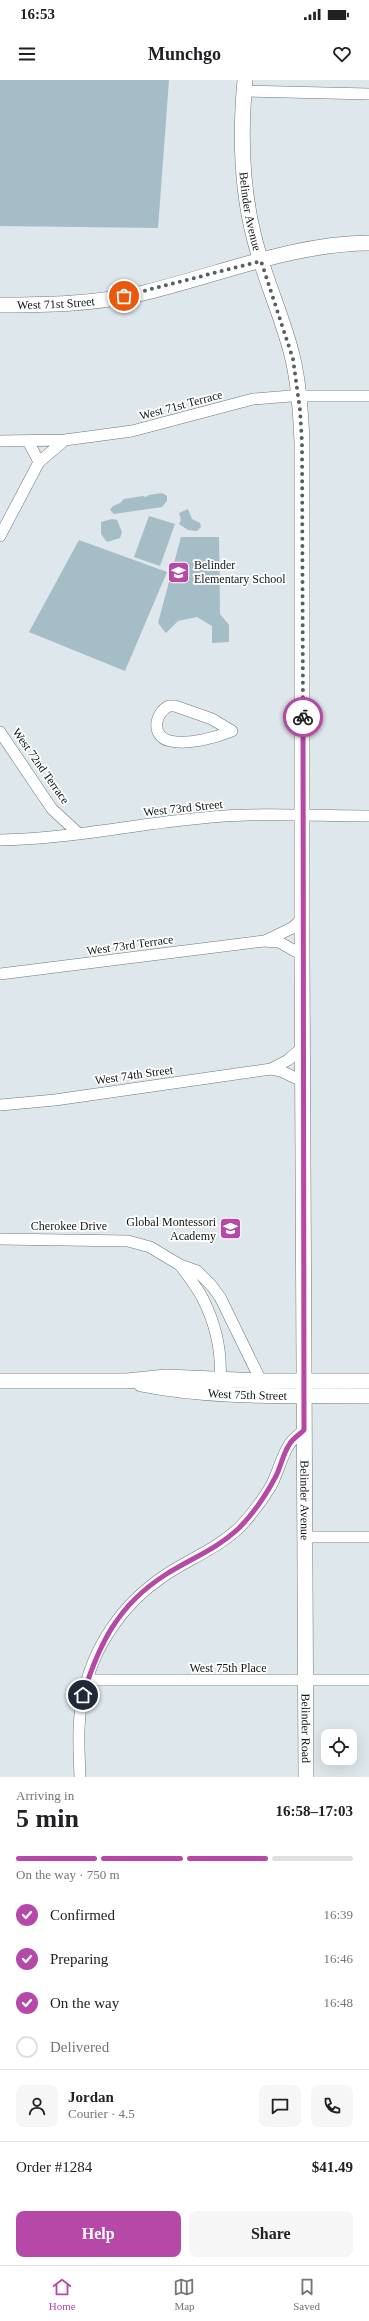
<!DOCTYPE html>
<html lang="en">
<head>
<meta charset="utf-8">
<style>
  :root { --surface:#fff; --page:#f6f6f6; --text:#202124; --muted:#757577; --line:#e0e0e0; --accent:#b648a7 }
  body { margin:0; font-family:Georgia,serif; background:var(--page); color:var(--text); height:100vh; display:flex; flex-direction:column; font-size:15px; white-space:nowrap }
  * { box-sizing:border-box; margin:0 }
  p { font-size:13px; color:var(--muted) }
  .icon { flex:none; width:22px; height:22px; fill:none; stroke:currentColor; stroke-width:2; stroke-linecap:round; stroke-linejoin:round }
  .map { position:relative; height:1697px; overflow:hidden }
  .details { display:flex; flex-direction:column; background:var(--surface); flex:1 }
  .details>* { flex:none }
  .buttons { position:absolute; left:321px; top:1649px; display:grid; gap:8px }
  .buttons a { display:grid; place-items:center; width:36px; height:36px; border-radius:8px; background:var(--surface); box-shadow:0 4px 16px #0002; font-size:20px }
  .pin { position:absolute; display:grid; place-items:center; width:34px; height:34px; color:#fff; margin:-17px; border:2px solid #fff; border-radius:50%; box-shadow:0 1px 4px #0007 }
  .courier { position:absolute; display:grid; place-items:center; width:40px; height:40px; margin:-20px; border:3px solid #b648a7; border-radius:50%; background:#fff; color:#222; box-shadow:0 1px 5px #0007 }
  .overview em { font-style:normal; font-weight:800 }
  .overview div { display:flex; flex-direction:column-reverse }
  .overview { display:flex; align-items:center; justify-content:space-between; height:68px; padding:0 16px }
  h1 { font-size:26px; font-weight:800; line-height:30px }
  .bar { display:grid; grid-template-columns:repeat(4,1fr); gap:6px 4px; align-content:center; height:48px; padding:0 16px }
  .bar i { height:5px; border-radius:3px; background:var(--line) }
  .bar .active { background:var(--accent) }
  .bar p { grid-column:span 4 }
  .line { display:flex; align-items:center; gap:10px; padding:0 16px; border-top:1px solid var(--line) }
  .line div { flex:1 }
  .round { display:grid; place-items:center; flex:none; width:42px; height:42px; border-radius:8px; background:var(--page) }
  ol { padding:0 16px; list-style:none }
  li { display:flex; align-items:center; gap:12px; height:44px }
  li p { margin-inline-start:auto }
  li .icon { padding:4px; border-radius:50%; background:var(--accent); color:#fff; stroke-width:4 }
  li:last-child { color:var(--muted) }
  li i { width:22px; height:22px; border:2px solid var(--line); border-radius:50% }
  .cta { display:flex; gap:8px; margin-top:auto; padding:8px 16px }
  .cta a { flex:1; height:46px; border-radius:8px; background:var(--accent); color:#fff; font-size:16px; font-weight:800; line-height:46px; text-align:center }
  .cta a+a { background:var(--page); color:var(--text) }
  .status { display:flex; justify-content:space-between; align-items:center; height:28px; padding:0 20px; background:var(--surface); direction:ltr }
  .status svg { height:11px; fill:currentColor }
  header { display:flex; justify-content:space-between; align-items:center; height:52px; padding:0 16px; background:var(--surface); font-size:18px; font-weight:800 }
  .dock { display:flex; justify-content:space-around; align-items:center; height:56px; border-top:1px solid var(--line); background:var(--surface); font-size:11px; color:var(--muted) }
  .dock a { display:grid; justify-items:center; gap:2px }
  .dock .active { color:var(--accent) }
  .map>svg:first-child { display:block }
</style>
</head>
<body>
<div class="status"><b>16:53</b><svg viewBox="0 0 49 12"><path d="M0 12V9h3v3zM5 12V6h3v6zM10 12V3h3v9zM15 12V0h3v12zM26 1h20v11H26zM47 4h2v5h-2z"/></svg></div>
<header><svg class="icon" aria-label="menu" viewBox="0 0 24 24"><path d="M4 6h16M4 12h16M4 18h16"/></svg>Munchgo<svg class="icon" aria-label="heart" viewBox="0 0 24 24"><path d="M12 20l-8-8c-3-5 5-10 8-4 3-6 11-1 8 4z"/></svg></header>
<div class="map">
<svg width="369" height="1697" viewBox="0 0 369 1697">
  <rect width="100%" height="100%" fill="#dee7eb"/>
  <path fill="#a4bdc7" d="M0,0H169L158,148L0,146Z
    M162,413L167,416V421L162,427L114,434L110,430L113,426L120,423L124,419L143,416L146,417L149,415Z
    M188,429L192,439L200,443L201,447L197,451L188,450L179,444L181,440L179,433Z
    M149,436L175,444L160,486L134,477Z
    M112,439L117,440L122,452L120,458L107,462L101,454V442Z
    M181,457H219L220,534L229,545V562L212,563V546L197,537L178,541L166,553L158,543Z
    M79,460L167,492L125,591L29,552Z"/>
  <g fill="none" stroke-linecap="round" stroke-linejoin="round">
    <defs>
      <path id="street" d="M244,11L369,14
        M0,361L65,360L132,351L253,319L291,316H369
        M28,361L39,382
        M0,456L39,382L65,360
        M169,626H175L212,639L232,651C215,658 188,665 170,661C151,657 154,633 169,626Z
        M0,652L52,729L78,753
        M0,760C68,759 135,744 202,738C258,732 313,736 369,736
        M267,860L292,848L302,839
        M0,894L264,861L279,862L302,875
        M271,989L288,980L303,967
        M0,1025L55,1020L271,989L281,991L304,1002
        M0,1159L128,1161L150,1167L180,1185L197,1191L211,1205L220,1217L261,1301
        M180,1185C188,1196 197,1207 203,1219C215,1243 222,1272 220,1300
        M306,1457H369
        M88,1600H369
        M80,1697C79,1670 77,1642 83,1616C93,1567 122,1524 164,1496C189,1479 217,1469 240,1447C251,1435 262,1421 271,1406C278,1393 281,1377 289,1365C292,1359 299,1355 304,1350"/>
      <g id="secondary">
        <path id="s1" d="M245,0C240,53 241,106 254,157C264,198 283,237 293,279C299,306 301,335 302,363V875L306,1697"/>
        <path id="s2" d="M0,225C46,225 93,224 139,214C212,197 294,163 369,163"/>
        <path d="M0,1301H127L166,1297L261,1301H369"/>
        <path id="s3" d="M141,1304C215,1319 294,1315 369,1316"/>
      </g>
    </defs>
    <use href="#street" stroke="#6f777a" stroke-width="12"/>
    <use href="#secondary" stroke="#6f777a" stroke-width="16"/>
    <use href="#street" stroke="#fff" stroke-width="11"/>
    <use href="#secondary" stroke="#fff" stroke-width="15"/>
  </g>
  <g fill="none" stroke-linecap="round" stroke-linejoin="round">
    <path stroke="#595e60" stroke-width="4" stroke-dasharray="0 7.2" d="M124,216L261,181L293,279L300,330L302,363L303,637"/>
    <path stroke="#b648a7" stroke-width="5" d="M83,1615C99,1564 118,1525 165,1495C190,1479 217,1469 239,1448C254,1433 266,1415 276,1396C281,1386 283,1374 289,1365C292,1359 299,1355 304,1350L303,637"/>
  </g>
  <defs>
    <symbol id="school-square" viewBox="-11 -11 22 22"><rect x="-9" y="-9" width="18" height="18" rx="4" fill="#b648a7" stroke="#fff"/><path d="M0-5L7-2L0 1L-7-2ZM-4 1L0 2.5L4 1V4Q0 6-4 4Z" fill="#fff"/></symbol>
  </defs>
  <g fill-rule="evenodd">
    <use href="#school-square" x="166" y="480" width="25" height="25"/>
    <use href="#school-square" x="218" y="1136" width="25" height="25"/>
  </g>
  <g text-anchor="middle" stroke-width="3.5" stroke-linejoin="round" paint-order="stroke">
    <g font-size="12" fill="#111415" stroke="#fff">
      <text dy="4" stroke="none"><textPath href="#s1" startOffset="132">Belinder Avenue</textPath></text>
      <text dy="4" stroke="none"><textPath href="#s2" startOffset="56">West 71st Street</textPath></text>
      <text transform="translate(181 325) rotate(-15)" y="4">West 71st Terrace</text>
      <text transform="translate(41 686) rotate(55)" y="4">West 72nd Terrace</text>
      <text transform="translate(183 728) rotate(-6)" y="4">West 73rd Street</text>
      <text transform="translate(130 865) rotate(-8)" y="4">West 73rd Terrace</text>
      <text transform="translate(134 995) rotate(-8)" y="4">West 74th Street</text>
      <text x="69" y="1150">Cherokee Drive</text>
      <text dy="4" stroke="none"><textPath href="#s3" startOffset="107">West 75th Street</textPath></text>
      <text dy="4" stroke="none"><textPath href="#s1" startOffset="1428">Belinder Avenue</textPath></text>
      <text x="228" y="1592">West 75th Place</text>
      <text dy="4" stroke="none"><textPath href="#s1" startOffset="1656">Belinder Road</textPath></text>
    </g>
    <g font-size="12" fill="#111415" stroke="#fff" text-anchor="start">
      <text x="194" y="489">Belinder<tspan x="194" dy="14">Elementary School</tspan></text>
      <text x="216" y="1146" text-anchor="end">Global Montessori<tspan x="216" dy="14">Academy</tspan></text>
    </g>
  </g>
</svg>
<div class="buttons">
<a><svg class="icon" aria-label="locate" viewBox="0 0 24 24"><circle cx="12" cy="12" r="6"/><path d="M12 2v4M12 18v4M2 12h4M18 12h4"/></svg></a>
</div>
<div class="pin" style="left:124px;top:216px;background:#ea580c"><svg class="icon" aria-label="bag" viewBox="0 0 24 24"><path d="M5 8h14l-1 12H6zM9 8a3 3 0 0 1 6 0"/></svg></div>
<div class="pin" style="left:83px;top:1615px;background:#1f2937"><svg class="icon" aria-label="home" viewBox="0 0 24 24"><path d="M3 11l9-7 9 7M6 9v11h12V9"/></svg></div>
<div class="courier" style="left:303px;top:637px"><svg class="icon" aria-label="bike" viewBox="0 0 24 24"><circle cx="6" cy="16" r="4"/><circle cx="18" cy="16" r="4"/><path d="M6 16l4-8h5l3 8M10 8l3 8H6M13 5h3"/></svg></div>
</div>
<section class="details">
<div class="overview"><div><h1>5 min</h1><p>Arriving in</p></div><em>16:58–17:03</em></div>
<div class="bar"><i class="active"></i><i class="active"></i><i class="active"></i><i></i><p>On the way · 750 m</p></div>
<ol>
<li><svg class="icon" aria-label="check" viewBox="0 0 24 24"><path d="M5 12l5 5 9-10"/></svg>Confirmed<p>16:39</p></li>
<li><svg class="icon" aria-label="check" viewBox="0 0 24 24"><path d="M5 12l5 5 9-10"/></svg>Preparing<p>16:46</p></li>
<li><svg class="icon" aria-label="check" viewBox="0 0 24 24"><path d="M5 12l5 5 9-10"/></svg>On the way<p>16:48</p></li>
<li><i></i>Delivered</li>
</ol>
<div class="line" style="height:72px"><a class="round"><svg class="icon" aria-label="person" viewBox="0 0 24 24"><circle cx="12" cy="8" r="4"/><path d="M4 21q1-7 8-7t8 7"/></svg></a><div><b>Jordan</b><p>Courier · 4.5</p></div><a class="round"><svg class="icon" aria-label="chat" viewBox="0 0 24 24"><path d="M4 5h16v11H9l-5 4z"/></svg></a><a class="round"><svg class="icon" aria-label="phone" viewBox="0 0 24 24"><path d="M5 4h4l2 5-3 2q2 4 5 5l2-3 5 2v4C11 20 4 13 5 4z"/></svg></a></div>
<div class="line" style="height:52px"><div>Order #1284</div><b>$41.49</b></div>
<div class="cta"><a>Help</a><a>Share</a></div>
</section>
<nav class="dock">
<a class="active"><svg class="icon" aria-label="home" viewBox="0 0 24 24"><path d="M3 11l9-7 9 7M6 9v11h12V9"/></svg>Home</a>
<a><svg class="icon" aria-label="map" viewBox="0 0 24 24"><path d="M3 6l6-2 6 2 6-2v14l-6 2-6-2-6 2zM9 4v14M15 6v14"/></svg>Map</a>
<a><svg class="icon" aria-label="saved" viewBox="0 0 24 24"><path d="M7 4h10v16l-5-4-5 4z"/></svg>Saved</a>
</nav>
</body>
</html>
